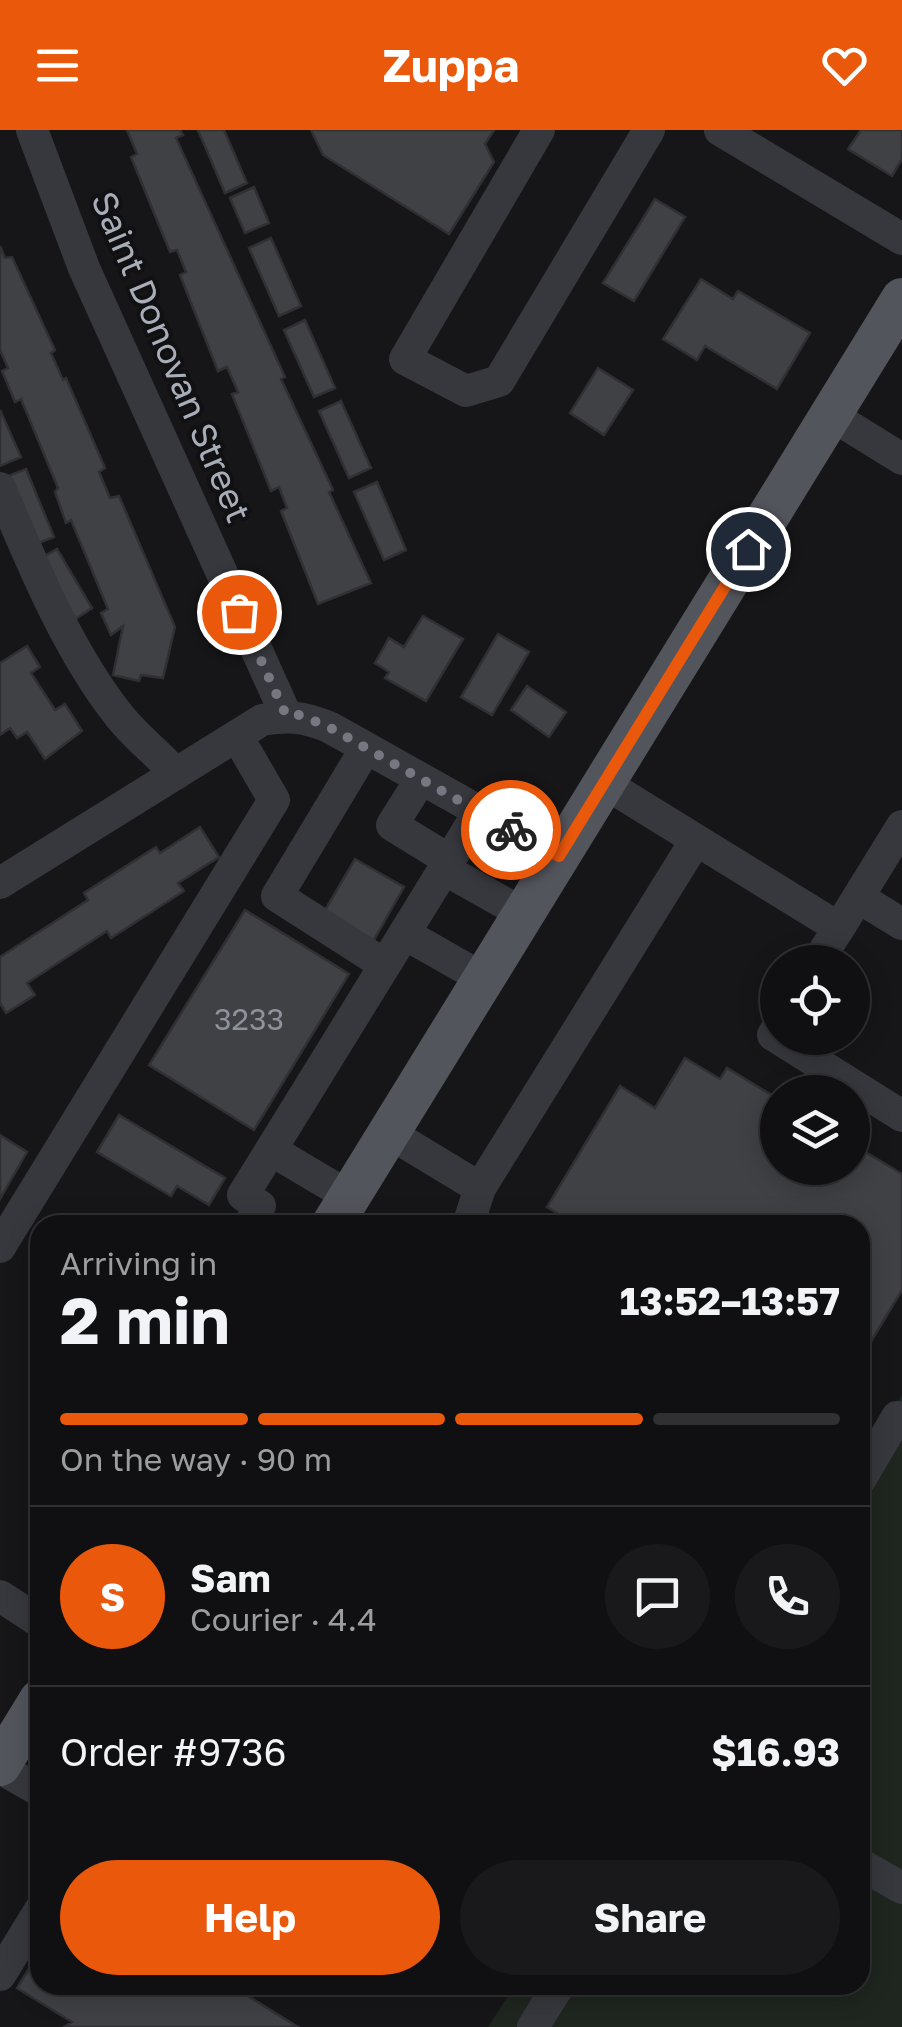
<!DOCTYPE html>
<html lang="en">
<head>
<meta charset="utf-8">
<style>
  :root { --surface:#101012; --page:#19191b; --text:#f1f3f6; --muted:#9c9d9f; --line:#303032; --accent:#ea580c }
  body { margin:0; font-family:"Golos Text",sans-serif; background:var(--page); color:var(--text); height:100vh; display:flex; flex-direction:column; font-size:38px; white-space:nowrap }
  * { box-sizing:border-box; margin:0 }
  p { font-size:32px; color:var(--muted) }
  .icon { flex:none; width:55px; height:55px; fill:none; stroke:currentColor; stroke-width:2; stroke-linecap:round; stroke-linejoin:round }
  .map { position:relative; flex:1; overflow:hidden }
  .side { position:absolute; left:30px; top:1085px; width:840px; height:780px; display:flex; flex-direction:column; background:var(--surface); border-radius:30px; box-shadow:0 5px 25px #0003,0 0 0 2px var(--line) }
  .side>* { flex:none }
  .fabs { position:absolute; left:760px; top:815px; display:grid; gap:20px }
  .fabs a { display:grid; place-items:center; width:110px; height:110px; border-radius:50%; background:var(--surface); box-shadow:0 5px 25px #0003,0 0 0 2px var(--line); font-size:50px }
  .pin { position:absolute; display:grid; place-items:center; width:85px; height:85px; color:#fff; margin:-42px; border:5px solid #fff; border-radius:50%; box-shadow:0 2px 10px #0007 }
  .courier { position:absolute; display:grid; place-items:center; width:100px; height:100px; margin:-50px; border:8px solid #ea580c; border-radius:50%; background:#fff; color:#222; box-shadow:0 2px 12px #0007 }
  .summary em { font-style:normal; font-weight:700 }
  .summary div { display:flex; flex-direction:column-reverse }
  .summary { display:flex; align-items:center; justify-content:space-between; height:170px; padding:0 30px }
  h1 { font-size:65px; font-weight:700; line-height:75px }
  .bar { display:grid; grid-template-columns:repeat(4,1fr); gap:15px 10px; align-content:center; height:120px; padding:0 30px }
  .bar i { height:12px; border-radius:8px; background:var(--line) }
  .bar .on { background:var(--accent) }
  .bar p { grid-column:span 4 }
  .line { display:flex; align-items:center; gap:25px; padding:0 30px; border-top:2px solid var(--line) }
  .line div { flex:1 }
  .round { display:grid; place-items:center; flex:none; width:105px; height:105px; border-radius:52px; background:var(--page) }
  .cta { display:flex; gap:20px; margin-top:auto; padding:20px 30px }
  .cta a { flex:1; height:115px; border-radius:60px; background:var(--accent); color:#fff; font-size:40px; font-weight:700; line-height:115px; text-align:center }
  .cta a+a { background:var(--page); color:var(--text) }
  header { display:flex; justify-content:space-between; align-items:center; height:130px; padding:0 30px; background:var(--accent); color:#fff; font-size:45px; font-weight:700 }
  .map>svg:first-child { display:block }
</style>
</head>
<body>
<header><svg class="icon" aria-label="menu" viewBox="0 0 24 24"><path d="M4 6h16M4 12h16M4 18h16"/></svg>Zuppa<svg class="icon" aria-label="heart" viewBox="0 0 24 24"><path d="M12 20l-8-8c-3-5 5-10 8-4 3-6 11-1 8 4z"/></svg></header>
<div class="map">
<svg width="902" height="1897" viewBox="0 0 902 1897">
  <rect width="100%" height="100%" fill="#161618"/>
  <path fill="#1e261f" d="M902,1265V1897H488L515,1855H860V1329Z"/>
  <path fill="#404145" stroke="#303034" stroke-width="2.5" d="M127,0H180L183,5L176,8L285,247L281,249L333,360L329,362L371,453L318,474L281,381L287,378L279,357L271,361L232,264L238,262L227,237L218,241L180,145L186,142L177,120L170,122L131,27L137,24Z
    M198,0H224L247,53L225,63Z
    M311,0H494L485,14L494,32L449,104L323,25Z
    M861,0H902V29L892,46L848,19Z
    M254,57L269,93L245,103L230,68Z
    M655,69L685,87L634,171L603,153Z
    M271,108L301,176L279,186L249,118Z
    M0,116L5,128L12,127L55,220L51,223L63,250L66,248L105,338L99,342L110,368L119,366L175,497L163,548L141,545L139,551L113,545L123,496L111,505L101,483L108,479L71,390L66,393L55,362L58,358L21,269L15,272L2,241L8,238L0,220Z
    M701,149L733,169L738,161L810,203L777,259L705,216L697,230L663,209Z
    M305,190L335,258L314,267L284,200Z
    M598,238L633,260L604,305L570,283Z
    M341,271L371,338L349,348L319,281Z
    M0,280L21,327L0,336Z
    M26,339L54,407L31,416L3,348Z
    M377,352L406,420L384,430L354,362Z
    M57,419L92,478L74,490L38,430Z
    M423,486L463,509L426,571L385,548L389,542L375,533L389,508L404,517Z
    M498,504L529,522L492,585L461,567Z
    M27,516L40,537L31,543L55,580L65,574L82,601L45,629L27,602L17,608L10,598L0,605V533Z
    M527,556L566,582L549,607L511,580Z
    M200,697L219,727L178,753L184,761L111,808L107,801L27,853L35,865L6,883L0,873V827L88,770L84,763L156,717L160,723Z
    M355,729L404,757L371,815L321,787Z
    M245,780L349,844L254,1000L149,935Z
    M685,928L720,949L727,938L778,969V1038H852V1014L902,1044V1160L860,1230V1095H577L547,1077L620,956L655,978Z
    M119,985L225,1048L209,1075L177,1056L171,1066L97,1022Z
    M0,1005L27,1022L0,1069Z
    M40,1821V1855H230L298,1897H64L72,1892L17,1858Z"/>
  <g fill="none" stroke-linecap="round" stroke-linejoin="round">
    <path stroke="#37383d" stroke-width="32" d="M32,0L84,138L286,585
      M539,0L405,229L466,261L499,251L649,0
      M720,0L902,109
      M831,285L902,329
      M0,358C32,433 67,519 117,583C134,606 157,622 176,644
      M421,649L392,695L449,730
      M604,653L839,798L817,832
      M444,739L524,784
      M0,753L262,590C289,585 304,587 329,597L559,726
      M858,767L902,794
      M839,798L902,696
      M405,804L484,849
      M385,835L479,682
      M778,897L773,905L902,986
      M389,1003L480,1058
      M271,1020L350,1067
      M249,1095L260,1076L243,1065L385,835L277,766L366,618
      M468,1095L480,1058L696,710
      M0,1117L274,670L237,606
      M860,1350L897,1287
      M0,1466L40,1492
      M0,1638L40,1661
      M860,1734L902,1758
      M0,1845L40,1780
      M533,1897L559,1855"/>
    <path stroke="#53555c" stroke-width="42" d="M332,1095L902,169
      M0,1635L40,1570"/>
  </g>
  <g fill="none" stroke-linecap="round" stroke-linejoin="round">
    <path stroke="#757880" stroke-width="10" stroke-dasharray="0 18" d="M239,482L286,585H300L329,597L511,700"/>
    <path stroke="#ea580c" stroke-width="12" d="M511,700L559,726L748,419"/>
  </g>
  <g text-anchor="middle" stroke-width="8" stroke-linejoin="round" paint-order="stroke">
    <g font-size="30" fill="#8e929b">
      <text x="249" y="900">3233</text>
    </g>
    <g font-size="35" fill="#a8adb8" stroke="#111113">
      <text transform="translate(171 227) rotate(67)" y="12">Saint Donovan Street</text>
    </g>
  </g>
</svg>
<div class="fabs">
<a><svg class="icon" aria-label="locate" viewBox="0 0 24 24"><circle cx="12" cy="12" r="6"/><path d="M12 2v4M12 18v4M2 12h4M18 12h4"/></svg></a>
<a><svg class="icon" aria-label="layers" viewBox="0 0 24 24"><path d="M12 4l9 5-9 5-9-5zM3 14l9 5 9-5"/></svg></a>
</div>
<div class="pin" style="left:239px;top:482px;background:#ea580c"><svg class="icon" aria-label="bag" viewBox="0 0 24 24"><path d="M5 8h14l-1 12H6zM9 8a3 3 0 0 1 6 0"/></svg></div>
<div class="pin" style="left:748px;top:419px;background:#1f2937"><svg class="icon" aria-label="home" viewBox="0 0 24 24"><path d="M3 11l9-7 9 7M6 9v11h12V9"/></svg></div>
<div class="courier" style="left:511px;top:700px"><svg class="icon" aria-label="bike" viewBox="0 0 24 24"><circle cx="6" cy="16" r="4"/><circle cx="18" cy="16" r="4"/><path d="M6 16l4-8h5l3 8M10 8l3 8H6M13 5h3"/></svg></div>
<section class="side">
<div class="summary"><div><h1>2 min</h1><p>Arriving in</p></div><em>13:52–13:57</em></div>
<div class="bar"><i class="on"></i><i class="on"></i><i class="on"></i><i></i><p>On the way · 90 m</p></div>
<div class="line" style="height:180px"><b class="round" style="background:var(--accent);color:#fff">S</b><div><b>Sam</b><p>Courier · 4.4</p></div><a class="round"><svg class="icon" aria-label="chat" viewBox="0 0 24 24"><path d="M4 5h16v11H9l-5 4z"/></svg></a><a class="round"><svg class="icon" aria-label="phone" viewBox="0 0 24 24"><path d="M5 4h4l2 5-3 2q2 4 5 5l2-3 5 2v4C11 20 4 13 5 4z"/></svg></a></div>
<div class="line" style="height:130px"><div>Order #9736</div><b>$16.93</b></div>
<div class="cta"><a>Help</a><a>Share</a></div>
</section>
</div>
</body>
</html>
